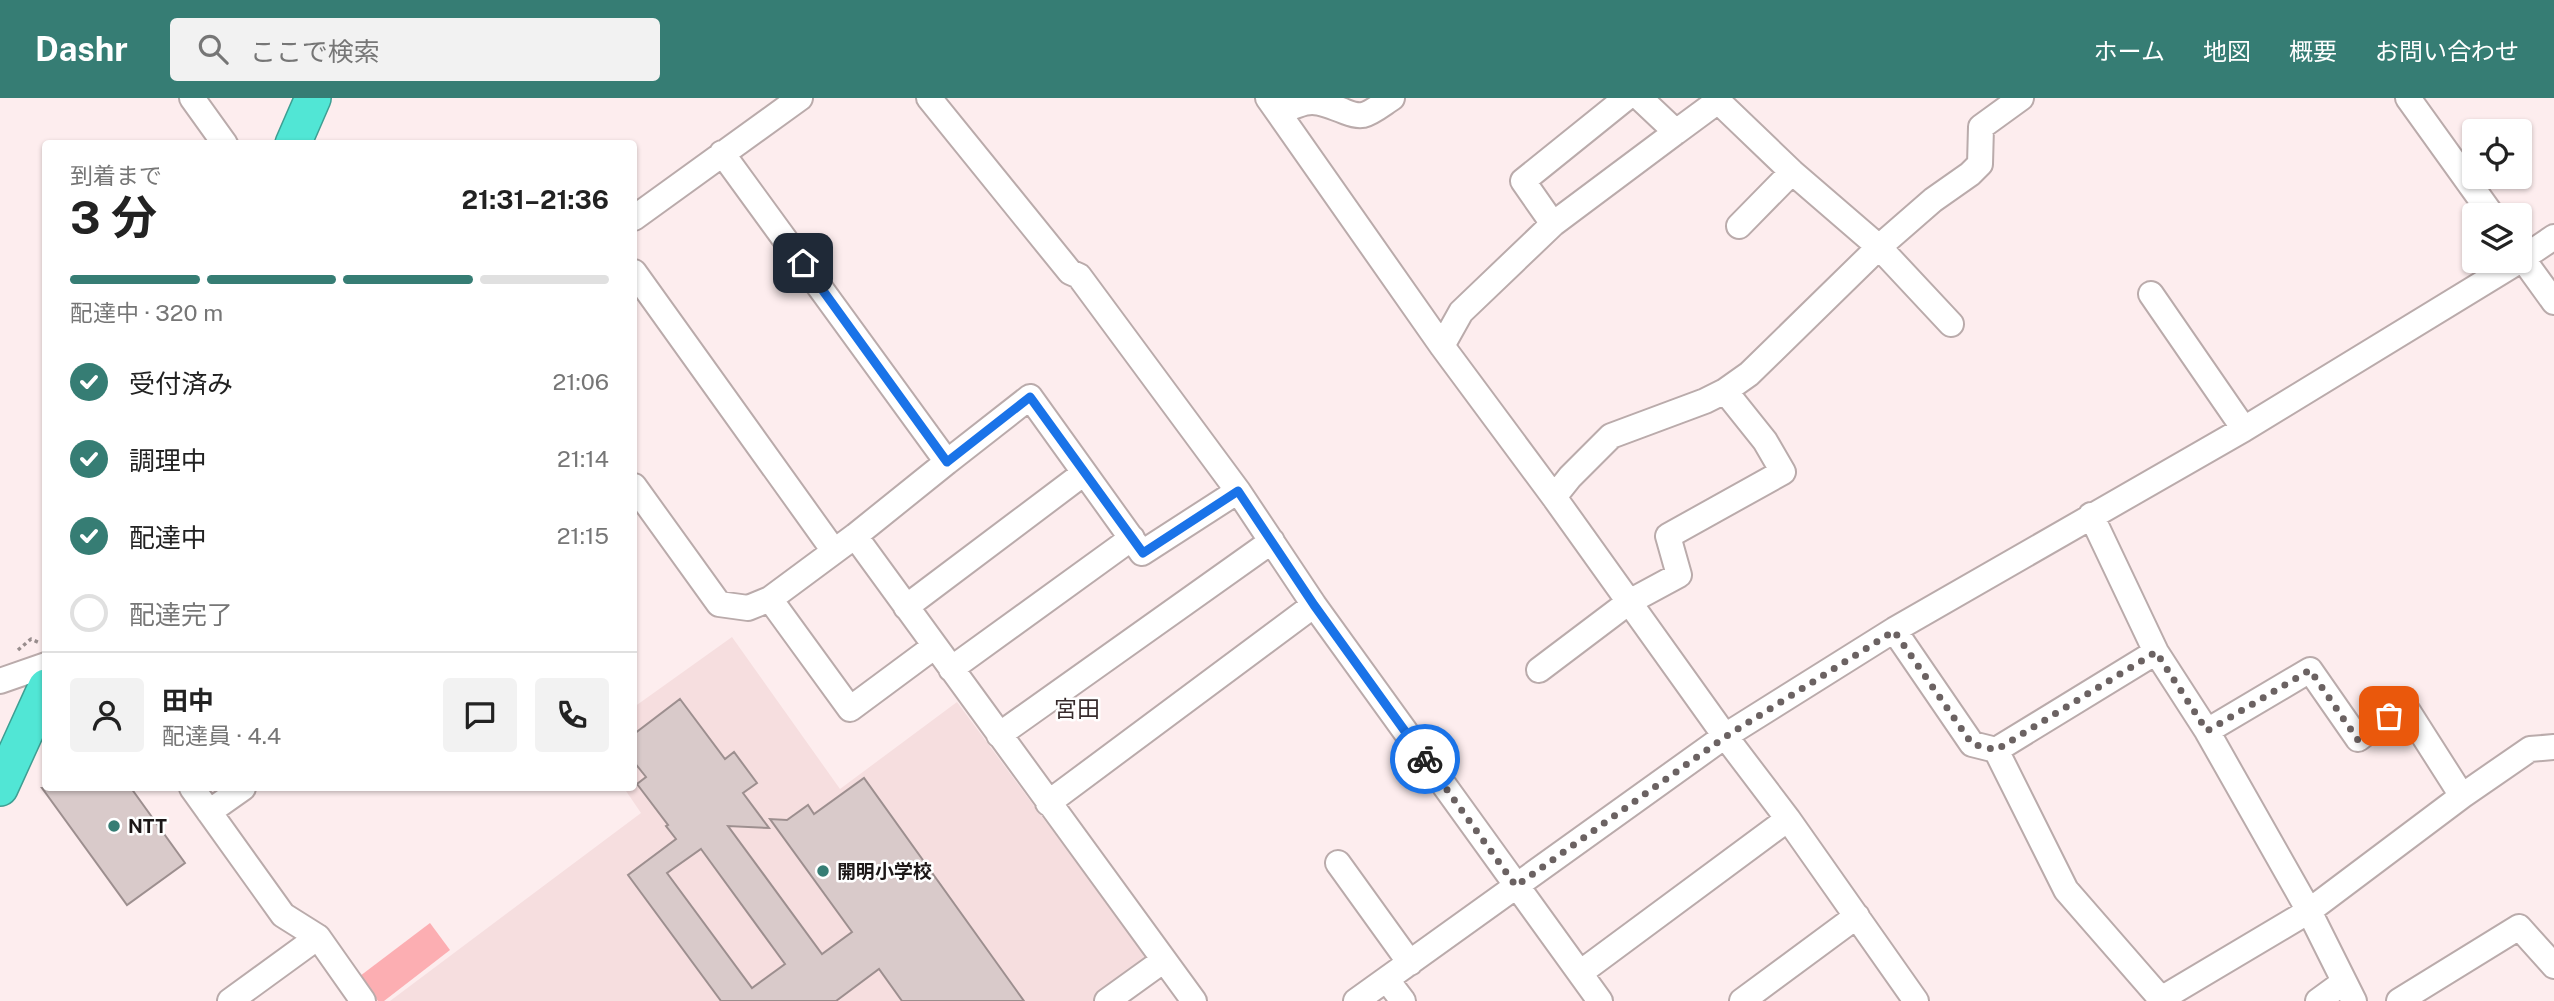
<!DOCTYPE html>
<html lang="ja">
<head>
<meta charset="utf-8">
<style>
  :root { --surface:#fff; --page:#f2f2f2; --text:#222; --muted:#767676; --line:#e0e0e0; --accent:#367d74 }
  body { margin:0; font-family:"Public Sans","Noto Sans JP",sans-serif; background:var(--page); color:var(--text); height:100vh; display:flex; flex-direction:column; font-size:26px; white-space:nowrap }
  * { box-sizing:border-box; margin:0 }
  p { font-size:23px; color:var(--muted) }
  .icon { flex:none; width:38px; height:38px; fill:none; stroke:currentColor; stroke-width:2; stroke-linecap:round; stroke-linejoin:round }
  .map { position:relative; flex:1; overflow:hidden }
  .drawer { position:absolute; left:42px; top:42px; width:595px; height:651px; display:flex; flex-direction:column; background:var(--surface); border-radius:7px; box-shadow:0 2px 5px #0004 }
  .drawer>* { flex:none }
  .tools { position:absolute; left:2462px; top:21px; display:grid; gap:14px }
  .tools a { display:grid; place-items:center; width:70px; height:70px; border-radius:7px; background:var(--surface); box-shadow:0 2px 5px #0004; font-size:35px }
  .pin { position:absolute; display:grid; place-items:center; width:60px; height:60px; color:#fff; margin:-30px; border-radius:14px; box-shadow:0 4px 10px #0006 }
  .courier { position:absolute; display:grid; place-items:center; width:70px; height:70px; margin:-35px; border:5px solid #1a73e8; border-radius:50%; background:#fff; color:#222; box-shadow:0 2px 9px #0007 }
  .overview em { font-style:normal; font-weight:700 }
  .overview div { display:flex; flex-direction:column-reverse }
  .overview { display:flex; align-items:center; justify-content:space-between; height:119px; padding:0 28px }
  h1 { font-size:46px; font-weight:700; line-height:52px }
  .bar { display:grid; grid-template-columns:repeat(4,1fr); gap:10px 7px; align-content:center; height:84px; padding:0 28px }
  .bar i { height:9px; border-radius:5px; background:var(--line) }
  .bar .current { background:var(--accent) }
  .bar p { grid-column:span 4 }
  .line { display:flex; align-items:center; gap:18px; padding:0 28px; border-top:2px solid var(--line) }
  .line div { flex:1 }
  .round { display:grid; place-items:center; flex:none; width:74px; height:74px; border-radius:7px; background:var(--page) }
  ol { padding:0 28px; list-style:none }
  li { display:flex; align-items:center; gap:21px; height:77px }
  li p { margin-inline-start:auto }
  li .icon { padding:7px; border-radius:50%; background:var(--accent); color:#fff; stroke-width:4 }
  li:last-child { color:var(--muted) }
  li i { width:38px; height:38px; border:4px solid var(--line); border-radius:50% }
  header { display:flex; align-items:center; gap:42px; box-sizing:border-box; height:98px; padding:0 35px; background:var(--accent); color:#fff }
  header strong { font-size:33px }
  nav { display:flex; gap:38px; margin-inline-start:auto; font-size:24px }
  .search { width:490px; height:63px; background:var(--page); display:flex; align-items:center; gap:18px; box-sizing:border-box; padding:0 24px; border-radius:7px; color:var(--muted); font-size:26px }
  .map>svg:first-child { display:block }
</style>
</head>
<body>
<header>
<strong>Dashr</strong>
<div class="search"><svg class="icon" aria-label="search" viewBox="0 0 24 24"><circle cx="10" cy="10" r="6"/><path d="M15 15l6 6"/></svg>ここで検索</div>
<nav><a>ホーム</a><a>地図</a><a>概要</a><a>お問い合わせ</a></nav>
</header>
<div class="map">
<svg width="2554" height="903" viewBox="0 0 2554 903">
  <rect width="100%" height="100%" fill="#fdedee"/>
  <path fill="#f6dedf" d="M732,539L840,691L957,604L1127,833L1132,831L1154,862L1098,903H390L641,715L624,690H634V609Z"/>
  <path fill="#fcaeb2" d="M430,825L450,852L384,903H378L360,878Z"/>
  <path fill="#d9caca" stroke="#9d8f8f" stroke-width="2" fill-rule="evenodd" d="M680,601L725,661L734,654L757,685L743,695L769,730L728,728L822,856L852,834L770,721L787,722L808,707L814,716L864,680L1024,903H902L879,871L836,903H721L628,777L676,741L666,728L668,727L637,686L646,679L634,664V636ZM701,751L785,866L752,890L667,775Z
    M42,690H131L185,765L127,807Z"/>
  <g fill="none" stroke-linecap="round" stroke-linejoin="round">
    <defs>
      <path id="minor" d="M192,0L225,46
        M929,0L1070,174L1079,178L1238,393L1314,507L1600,903
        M1268,0L1442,248L1554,399L1725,638L1788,721L1916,903
        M1640,0L1676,34L1718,3L1792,74L1879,149L1951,226
        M2408,0L2492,117
        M1279,15C1310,0 1314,1 1346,14C1351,16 1357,18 1363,17C1372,15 1384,5 1392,0
        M634,120L800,0
        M1553,126L1676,34
        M1739,128L1792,74
        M2520,157L2554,204
        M2520,162L2554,139
        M634,174L834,453
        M2151,196L2244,331
        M1442,248L1461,214L1553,126L1523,83L1626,0
        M947,364L1030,299L1142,455L1238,393
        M634,388L719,506L748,510L770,501L855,438L947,364L722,55
        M1554,399L1570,379L1611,338L1705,303L1725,293L1749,276L1879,149L1933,102L1970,76L1980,66L1981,29L2021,0
        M2091,417L2156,554L2207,633L2309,813L2354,903
        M855,438L1194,903
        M770,501L850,611L935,548
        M906,509L1084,375
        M1894,532L1972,646L1996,652L2066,792L2161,901L2309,813L2462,698L2404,607L2358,641L2310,572L2207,633
        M951,571L1132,440
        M1539,572L1629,504L1679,477L1668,438L1783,374L1765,343L1725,293
        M0,583L46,567
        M999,637L1272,443
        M1996,652L2156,554
        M192,690L283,817L318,839L363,903
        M2462,698L2530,651L2554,649
        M1048,705L1314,507
        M209,714L243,690
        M1338,765L1410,865
        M1580,875L1788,721
        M1387,882L1403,903
        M230,903L318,839
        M1107,903L1164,862
        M1356,903L1725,638L1894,532L2244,331L2519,163
        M1742,903L1857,818
        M2318,903L2344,884
        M2399,903L2519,829L2554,868"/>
      <path id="highway" d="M293,46L313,0
        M0,690L46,589"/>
    </defs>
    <use href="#minor" stroke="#baabab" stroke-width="28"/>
    <use href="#highway" stroke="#3e9e92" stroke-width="38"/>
    <path stroke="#988d8d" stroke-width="3.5" stroke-dasharray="3.5 3.5" stroke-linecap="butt" d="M18,552L31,541L40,545"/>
    <use href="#minor" stroke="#fff" stroke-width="24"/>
    <use href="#highway" stroke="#51e6d5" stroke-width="35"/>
  </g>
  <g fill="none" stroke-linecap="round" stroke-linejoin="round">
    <path stroke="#6b6262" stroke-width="7" stroke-dasharray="0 12.6" d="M1425,661L1516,788L1725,639L1894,533L1972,646L1996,652L2156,554L2207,633L2310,572L2358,642L2389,618"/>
    <path stroke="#1a73e8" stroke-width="9" d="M803,165L947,364L1030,299L1143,455L1238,393L1314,507L1425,661"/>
  </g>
  <g fill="#367d74" stroke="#fff" stroke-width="2.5">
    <circle cx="114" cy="728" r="7"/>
    <circle cx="823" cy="773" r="7"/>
  </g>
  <g text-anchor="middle" stroke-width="5" stroke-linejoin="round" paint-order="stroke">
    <g font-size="19" font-weight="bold" fill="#1c1717" stroke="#fff" text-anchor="start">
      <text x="128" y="735">NTT</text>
      <text x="837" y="780">開明小学校</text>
    </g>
    <g font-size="23" fill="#372b2c" stroke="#fff">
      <text x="1077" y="619">宮田</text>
    </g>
  </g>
</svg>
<div class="tools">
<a><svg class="icon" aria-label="locate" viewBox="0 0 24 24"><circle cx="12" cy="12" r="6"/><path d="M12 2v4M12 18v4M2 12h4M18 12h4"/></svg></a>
<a><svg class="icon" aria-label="layers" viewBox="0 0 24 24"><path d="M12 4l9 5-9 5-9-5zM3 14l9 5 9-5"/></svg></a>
</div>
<div class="pin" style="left:2389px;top:618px;background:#ea580c"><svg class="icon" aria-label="bag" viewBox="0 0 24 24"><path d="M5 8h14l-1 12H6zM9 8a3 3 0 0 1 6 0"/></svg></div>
<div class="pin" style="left:803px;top:165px;background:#1f2937"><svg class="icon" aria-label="home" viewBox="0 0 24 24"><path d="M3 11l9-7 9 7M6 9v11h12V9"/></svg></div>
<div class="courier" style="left:1425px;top:661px"><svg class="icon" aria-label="bike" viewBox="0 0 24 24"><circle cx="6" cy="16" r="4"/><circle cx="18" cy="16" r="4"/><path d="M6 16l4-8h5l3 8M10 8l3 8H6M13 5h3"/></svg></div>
<section class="drawer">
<div class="overview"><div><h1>3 分</h1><p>到着まで</p></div><em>21:31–21:36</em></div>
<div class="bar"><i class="current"></i><i class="current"></i><i class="current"></i><i></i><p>配達中 · 320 m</p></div>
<ol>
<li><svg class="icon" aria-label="check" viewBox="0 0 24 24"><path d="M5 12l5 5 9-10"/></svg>受付済み<p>21:06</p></li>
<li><svg class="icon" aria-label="check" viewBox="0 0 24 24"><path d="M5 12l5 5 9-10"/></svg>調理中<p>21:14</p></li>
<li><svg class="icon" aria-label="check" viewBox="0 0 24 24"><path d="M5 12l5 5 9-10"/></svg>配達中<p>21:15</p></li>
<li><i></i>配達完了</li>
</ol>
<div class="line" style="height:126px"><a class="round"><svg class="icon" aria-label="person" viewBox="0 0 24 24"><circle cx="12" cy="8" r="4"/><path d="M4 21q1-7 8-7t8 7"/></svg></a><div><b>田中</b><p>配達員 · 4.4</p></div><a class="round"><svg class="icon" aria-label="chat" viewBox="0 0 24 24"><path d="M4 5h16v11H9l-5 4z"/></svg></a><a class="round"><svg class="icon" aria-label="phone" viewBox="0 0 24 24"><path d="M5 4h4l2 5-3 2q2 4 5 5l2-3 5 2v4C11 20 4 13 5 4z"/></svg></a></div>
</section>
</div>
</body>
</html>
